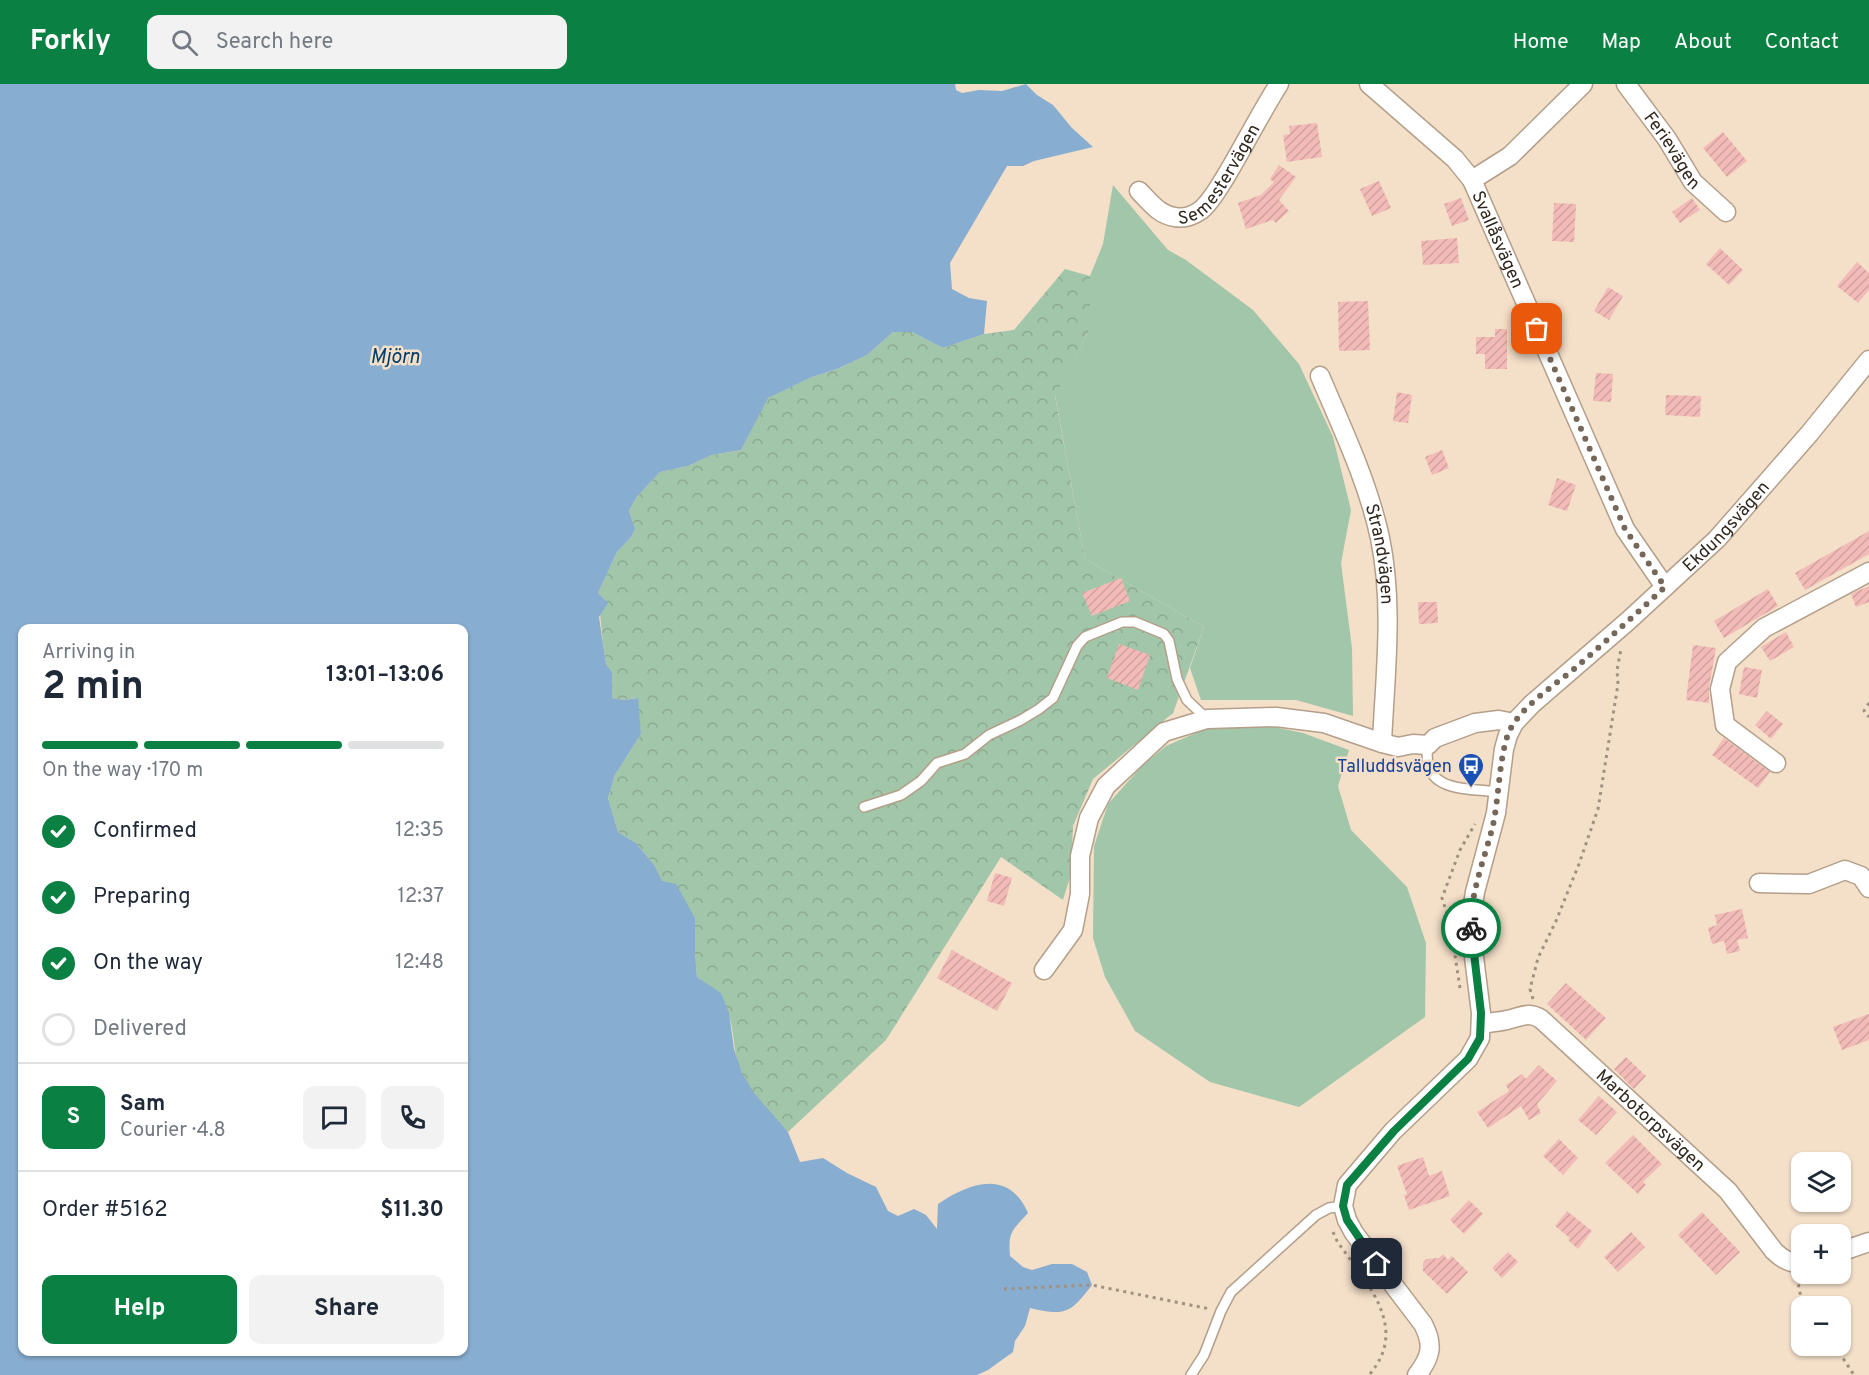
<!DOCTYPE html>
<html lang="en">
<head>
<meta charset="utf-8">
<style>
  :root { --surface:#fff; --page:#f2f2f3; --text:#1f2937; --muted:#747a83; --line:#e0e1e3; --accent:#0b8043 }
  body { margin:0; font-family:Overpass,sans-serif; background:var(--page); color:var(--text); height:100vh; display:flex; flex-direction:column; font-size:22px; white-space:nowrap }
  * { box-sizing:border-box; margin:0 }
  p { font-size:20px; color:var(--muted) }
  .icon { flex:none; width:33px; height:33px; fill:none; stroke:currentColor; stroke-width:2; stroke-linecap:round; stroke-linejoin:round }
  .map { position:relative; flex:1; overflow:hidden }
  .panel { position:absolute; left:18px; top:540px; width:450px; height:732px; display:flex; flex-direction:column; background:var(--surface); border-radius:12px; box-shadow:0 2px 4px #0004 }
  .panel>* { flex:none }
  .fabs { position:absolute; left:1791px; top:1068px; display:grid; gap:12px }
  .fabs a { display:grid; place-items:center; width:60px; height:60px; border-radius:12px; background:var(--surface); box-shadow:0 2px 4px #0004; font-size:30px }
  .pin { position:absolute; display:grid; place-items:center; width:51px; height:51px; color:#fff; margin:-26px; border-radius:12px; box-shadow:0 3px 9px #0006 }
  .courier { position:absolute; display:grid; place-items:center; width:60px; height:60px; margin:-30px; border:4px solid #0b8043; border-radius:50%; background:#fff; color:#222; box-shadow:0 2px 8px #0007 }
  .overview em { font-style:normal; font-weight:700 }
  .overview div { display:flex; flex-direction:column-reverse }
  .overview { display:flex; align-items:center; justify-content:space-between; height:102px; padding:0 24px }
  h1 { font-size:39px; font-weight:700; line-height:45px }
  .bar { display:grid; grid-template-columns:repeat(4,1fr); gap:9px 6px; align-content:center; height:72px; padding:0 24px }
  .bar i { height:8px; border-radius:4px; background:var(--line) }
  .bar .on { background:var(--accent) }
  .bar p { grid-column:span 4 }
  .line { display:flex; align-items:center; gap:15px; padding:0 24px; border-top:2px solid var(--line) }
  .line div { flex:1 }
  .round { display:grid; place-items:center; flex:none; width:63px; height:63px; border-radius:12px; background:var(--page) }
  ol { padding:0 24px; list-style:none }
  li { display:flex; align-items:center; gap:18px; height:66px }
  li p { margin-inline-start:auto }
  li .icon { padding:6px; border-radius:50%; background:var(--accent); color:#fff; stroke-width:4 }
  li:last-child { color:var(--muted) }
  li i { width:33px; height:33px; border:3px solid var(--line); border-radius:50% }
  .button { display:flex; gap:12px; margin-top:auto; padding:12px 24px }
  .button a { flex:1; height:69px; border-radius:12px; background:var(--accent); color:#fff; font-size:24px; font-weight:700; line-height:69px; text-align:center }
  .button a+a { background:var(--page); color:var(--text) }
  header { display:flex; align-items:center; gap:36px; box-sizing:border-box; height:84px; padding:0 30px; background:var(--accent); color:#fff }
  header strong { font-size:28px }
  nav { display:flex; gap:33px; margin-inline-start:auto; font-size:21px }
  .search { width:420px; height:54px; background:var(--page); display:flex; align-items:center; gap:15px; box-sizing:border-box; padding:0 21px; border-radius:12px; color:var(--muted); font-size:22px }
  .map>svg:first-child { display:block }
</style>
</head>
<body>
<header>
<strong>Forkly</strong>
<div class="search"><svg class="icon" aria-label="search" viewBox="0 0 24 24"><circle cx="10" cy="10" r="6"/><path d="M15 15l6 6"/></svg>Search here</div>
<nav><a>Home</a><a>Map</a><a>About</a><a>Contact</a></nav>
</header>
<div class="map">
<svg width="1869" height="1291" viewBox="0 0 1869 1291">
  <defs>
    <pattern id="forest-crowns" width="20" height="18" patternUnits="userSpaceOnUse" patternTransform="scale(1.5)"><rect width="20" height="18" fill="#a2c6a9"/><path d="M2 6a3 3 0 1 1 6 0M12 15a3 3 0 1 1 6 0" fill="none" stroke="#8caa91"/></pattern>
    <pattern id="building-hatch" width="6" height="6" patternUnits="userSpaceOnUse" patternTransform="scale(1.5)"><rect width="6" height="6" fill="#f3bbb8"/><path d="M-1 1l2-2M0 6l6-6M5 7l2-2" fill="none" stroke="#d1a19e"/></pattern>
  </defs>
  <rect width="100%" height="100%" fill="#f4dfc9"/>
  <path fill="#a2c6a9" d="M1113,101L1168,166L1186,176L1253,226L1299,280L1333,353L1351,426L1341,479L1352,564L1353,632L1296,616H1201L1190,584L1204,543L1085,475L1055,311L1090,245V192L1103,160Z
    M1264,641L1303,649L1349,666L1338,702L1351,746L1407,803L1426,859L1425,933L1299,1023L1210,998L1135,947L1105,893L1093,854L1094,762L1108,720L1142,682L1166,662L1205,645Z"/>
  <path fill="url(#forest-crowns)" d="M1065,185L1090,192V245L1055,312L1085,475L1204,543L1173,629L1093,695L1073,742L1071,790L1063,816L1001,773L886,956L788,1048C771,1030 753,1012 742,990C733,971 735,951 729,931C726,920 707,899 697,893L695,869V834L688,823L662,798L655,782L636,759L618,748L608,714L615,691L641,650L637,614L624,616L612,614V588L606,580L603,560L598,509L617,468L632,452L635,445L629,427L636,414L660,388L688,382L712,371L741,366L767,314L812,293L837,285L867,271L893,248H912L943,264L984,250L1014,246Z"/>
  <path fill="#87add0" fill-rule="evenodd" d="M0,0H955L956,6L962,9L979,6L1002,7L1026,0L1037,11L1053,21L1072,44L1093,63L1034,77L1023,82H1007L950,179L952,205L969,214L987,217L984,250L943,264L912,248H893L867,271L837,285L812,293L768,314L741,366L712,371L688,382L660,388L636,414L629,427L635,445L632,452L617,468L598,509L608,519L599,533L606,580L612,588V614L624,616L638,614L641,650L615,691L608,714L618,748L636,759L655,782L662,797L676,800L695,834V869L697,893L721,909L729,929L734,965L742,989L754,1009L788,1048L800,1078L823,1074L847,1089L876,1103L888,1127L898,1132L914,1125L926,1131L937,1145L938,1120C970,1098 1009,1085 1028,1129C1012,1147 1008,1147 1010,1172L1023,1183L1032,1186L1052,1180H1072L1087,1188L1092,1201C1070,1230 1065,1232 1030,1224L1025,1242L1015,1257L1013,1268L988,1286L977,1291H0ZM22,544H464V1268H22Z"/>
  <path fill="url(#building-hatch)" d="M1317,39L1322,73L1287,78L1283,51L1290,50L1289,42Z
    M1723,48L1747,77L1727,93L1703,64Z
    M1279,81L1296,93L1279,116L1289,127L1276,139L1273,136L1246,145L1238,119L1261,111L1274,98L1270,95Z
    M1379,97L1391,124L1372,132L1360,105Z
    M1461,114L1469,136L1452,142L1444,120Z
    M1692,114L1700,126L1680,139L1672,128Z
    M1554,119L1576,120L1574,158L1552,157Z
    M1457,154L1459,179L1423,181L1421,157Z
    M1720,164L1743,186L1729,201L1706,180Z
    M1857,178L1869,189V206L1858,219L1837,202Z
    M1608,203L1623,212L1609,236L1594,227Z
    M1368,217L1370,266L1339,267L1338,218Z
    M1495,245H1507V285H1485V270H1476V253H1495Z
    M1596,289L1613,290L1611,318L1593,317Z
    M1397,308L1412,311L1408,339L1393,337Z
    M1666,311L1701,312L1700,333L1665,331Z
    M1442,366L1449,384L1432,391L1425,373Z
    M1557,394L1576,401L1567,427L1548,421Z
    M1869,447V470L1805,506L1795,489Z
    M1121,494L1130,517L1092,532L1082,509Z
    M1869,502V518L1856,523L1851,510Z
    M1768,505L1778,522L1724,554L1714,537Z
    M1418,518H1437L1438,539L1419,540Z
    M1786,548L1794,563L1770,577L1761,563Z
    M1119,560L1150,571L1138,606L1107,594Z
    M1693,561L1716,564L1709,603V619L1686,616Z
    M1744,583L1762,586L1757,614L1739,610Z
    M1767,627L1783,640L1771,655L1755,641Z
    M1724,654L1770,688L1758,704L1712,671Z
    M995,789L1012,794L1004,822L987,817Z
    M1742,825L1748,854L1737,856L1740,867L1727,870L1724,857L1712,860L1708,844L1717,841L1715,831Z
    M952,866L1012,899L997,927L937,894Z
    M1566,899L1606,934L1586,956L1547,920Z
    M1869,930V956L1842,966L1833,943Z
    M1626,973L1646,992L1634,1005L1614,985Z
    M1539,981L1557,997L1537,1020L1541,1029L1529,1036L1521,1022L1488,1044L1477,1028L1509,1007L1506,1001L1522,990L1526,995Z
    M1599,1012L1617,1028L1596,1051L1578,1036Z
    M1633,1051L1662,1080L1643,1098L1646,1101L1638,1110L1605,1079Z
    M1559,1055L1578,1074L1563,1091L1543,1072Z
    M1423,1073L1429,1092L1442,1087L1450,1112L1409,1126L1404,1111L1407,1110L1397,1082Z
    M1469,1116L1483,1130L1464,1150L1450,1136Z
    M1567,1127L1592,1147L1578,1165L1568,1156L1570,1154L1555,1142Z
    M1702,1128L1740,1168L1716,1191L1678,1151Z
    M1631,1148L1645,1163L1618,1188L1604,1173Z
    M1508,1168L1518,1178L1502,1194L1492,1184Z
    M1443,1170L1448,1176L1452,1172L1468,1188L1447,1210L1423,1187V1179L1426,1175L1439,1174Z"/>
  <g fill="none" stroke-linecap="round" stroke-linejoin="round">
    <defs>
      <path id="lane" d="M1428,661C1420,709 1466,704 1499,708
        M864,723L901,711L921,697L937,679L965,670L989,651L1021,636L1039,625L1053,614L1077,562L1085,553L1122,538H1135L1164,550L1169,557L1177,595L1187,616L1207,635
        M1191,1291L1204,1271L1221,1227L1231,1208L1316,1131L1329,1124L1343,1122"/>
      <g id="street">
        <path id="s1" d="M1369,0L1455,75L1472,96L1625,445L1665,503"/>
        <path id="s2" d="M1626,0L1667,55L1693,98L1726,128"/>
        <path d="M1472,96L1510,72L1583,0"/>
        <path id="s3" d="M1139,107C1150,118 1159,131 1175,133C1184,135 1194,131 1201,126C1211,118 1219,103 1226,92C1244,62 1260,30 1279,0"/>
        <path id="s4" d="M1320,292C1342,344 1368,398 1380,454C1394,522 1385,590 1382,659"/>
        <path d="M1776,679L1725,641L1720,605L1727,578L1764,544L1869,488"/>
        <path d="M1759,799L1809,800L1845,786L1861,792L1869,804"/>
        <path d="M1044,886L1073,846L1080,810V772L1089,734L1106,702L1164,648L1207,635L1276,633L1324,639L1382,659L1398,663L1413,660L1428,661L1435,654L1475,639L1499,636L1514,639"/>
        <path id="s5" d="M1482,940C1490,938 1499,938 1507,936C1521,933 1528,927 1541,935L1728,1107L1774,1167C1782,1175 1790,1180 1802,1179"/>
        <path d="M1840,1168L1869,1158"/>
        <path id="s6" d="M1417,1291C1431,1273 1434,1261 1423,1240L1354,1149L1347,1136L1343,1122L1347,1101L1393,1047L1468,975L1480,954L1481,929L1472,857L1471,833L1475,808L1496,729L1504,665L1508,651L1514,639L1532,620L1628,537L1717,455L1809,350L1869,276"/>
      </g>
    </defs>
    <use href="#lane" stroke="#b39f8a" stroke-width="12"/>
    <use href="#street" stroke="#b39f8a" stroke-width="21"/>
    <path stroke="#a09180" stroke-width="3" stroke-dasharray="3 4.5" stroke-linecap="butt" d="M1869,619L1864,627L1869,633
      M1460,904L1450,839L1442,814L1460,766L1475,740
      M1533,915L1530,905L1538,874L1556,837L1579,780L1598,725L1618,600L1617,586L1621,565
      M1333,1148L1337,1157C1365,1198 1411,1243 1369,1291
      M1797,1193L1801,1214L1807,1222
      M1004,1205L1092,1201L1210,1225
      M1835,1262L1854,1291"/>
    <use href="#lane" stroke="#fff" stroke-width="9"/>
    <use href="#street" stroke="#fff" stroke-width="18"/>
  </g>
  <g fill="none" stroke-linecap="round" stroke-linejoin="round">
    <path stroke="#75685a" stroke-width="6" stroke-dasharray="0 10.8" d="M1471,844C1470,809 1485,774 1493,741C1499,713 1499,676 1508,650C1518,625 1552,603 1573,586C1604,559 1635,531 1665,503L1625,445L1537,245"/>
    <path stroke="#0b8043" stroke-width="8" d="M1377,1180L1347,1136L1343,1122L1347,1101L1394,1047L1468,975L1480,954L1481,929L1471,844"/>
  </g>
  <defs>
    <symbol id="bus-pin" viewBox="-11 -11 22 30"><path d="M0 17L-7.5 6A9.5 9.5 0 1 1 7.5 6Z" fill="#1a4fb4" stroke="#f4dfc9"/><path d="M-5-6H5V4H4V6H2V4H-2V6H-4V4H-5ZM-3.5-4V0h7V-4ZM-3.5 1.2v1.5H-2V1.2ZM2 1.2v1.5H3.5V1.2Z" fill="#fff"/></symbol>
  </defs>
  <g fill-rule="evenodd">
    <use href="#bus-pin" x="1456" y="667" width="30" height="40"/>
  </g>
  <g text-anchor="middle" stroke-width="5" stroke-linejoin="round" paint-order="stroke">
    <g font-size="18" fill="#30281f" stroke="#f4dfc9">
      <text dy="6" stroke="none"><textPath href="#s2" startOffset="81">Ferievägen</textPath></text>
      <text dy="6" stroke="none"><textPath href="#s3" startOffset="111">Semestervägen</textPath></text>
      <text dy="6" stroke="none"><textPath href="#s1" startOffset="206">Svallåsvägen</textPath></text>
      <text dy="6" stroke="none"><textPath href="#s6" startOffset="1030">Ekdungsvägen</textPath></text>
      <text dy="6" stroke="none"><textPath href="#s4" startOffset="189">Strandvägen</textPath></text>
      <text dy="6" stroke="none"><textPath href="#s5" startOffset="210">Marbotorpsvägen</textPath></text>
    </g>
    <g font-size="18" fill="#164399" stroke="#f4dfc9" text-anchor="end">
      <text x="1452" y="688">Talluddsvägen</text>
    </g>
    <g font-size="20" font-style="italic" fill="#003e6b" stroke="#f4dfc9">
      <text x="395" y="279">Mjörn</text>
    </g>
  </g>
</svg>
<div class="fabs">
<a><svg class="icon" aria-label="layers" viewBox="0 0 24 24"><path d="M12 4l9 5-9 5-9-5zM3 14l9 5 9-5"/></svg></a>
<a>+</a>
<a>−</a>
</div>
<div class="pin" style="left:1537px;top:245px;background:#ea580c"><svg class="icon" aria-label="bag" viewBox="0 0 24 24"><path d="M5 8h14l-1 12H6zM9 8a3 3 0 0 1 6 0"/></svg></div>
<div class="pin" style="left:1377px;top:1180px;background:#1f2937"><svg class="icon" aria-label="home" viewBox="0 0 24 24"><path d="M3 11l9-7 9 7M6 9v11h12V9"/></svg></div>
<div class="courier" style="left:1471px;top:844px"><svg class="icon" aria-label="bike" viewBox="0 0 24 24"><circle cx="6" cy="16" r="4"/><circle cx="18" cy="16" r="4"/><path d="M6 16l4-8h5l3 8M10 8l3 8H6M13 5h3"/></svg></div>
<section class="panel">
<div class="overview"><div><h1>2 min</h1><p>Arriving in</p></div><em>13:01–13:06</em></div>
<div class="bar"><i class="on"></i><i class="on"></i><i class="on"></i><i></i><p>On the way · 170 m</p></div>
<ol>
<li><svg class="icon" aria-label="check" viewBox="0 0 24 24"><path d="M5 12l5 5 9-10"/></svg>Confirmed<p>12:35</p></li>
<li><svg class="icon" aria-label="check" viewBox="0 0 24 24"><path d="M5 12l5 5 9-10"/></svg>Preparing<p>12:37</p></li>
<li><svg class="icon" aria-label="check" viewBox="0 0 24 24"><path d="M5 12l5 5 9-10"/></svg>On the way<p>12:48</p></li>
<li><i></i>Delivered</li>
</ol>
<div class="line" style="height:108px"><b class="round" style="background:var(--accent);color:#fff">S</b><div><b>Sam</b><p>Courier · 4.8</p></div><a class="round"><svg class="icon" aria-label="chat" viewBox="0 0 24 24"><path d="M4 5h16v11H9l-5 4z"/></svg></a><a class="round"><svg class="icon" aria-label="phone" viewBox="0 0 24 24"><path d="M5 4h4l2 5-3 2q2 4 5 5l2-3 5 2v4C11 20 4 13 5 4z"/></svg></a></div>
<div class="line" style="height:78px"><div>Order #5162</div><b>$11.30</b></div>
<div class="button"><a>Help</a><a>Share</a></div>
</section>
</div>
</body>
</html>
